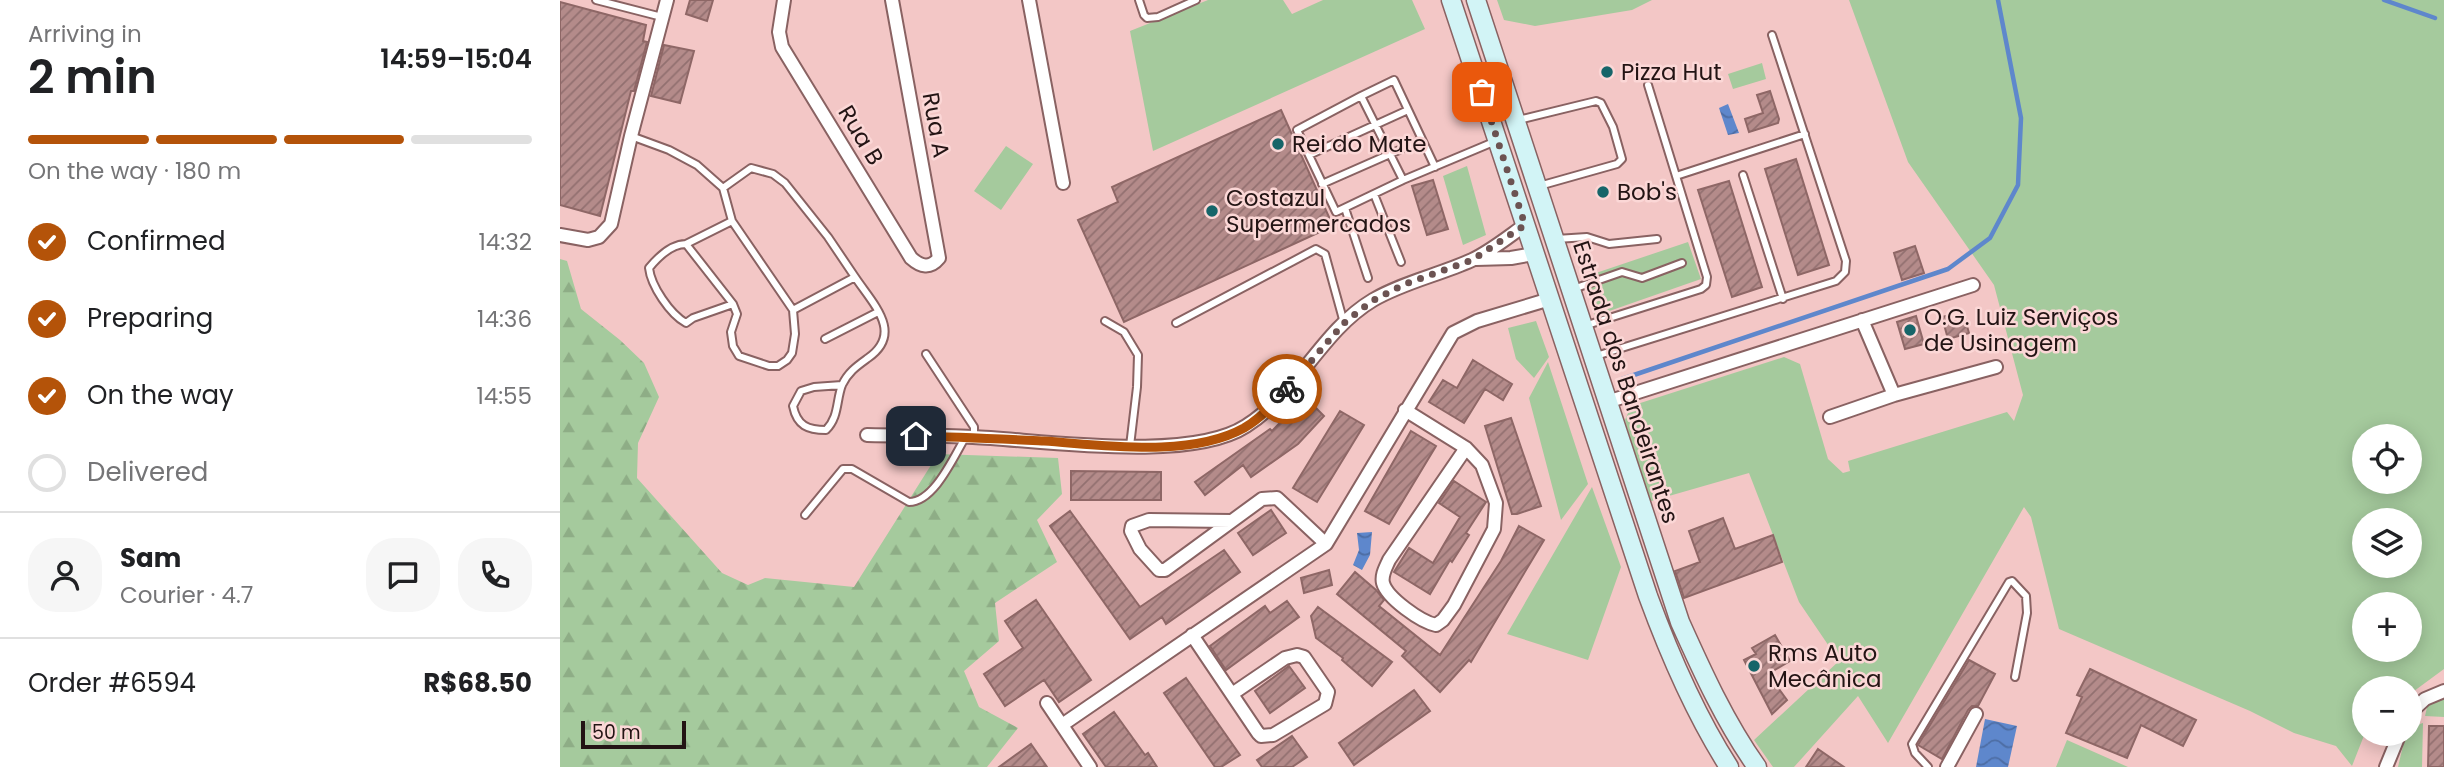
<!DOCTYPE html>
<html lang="en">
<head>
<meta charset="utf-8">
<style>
  :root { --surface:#fff; --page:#f6f6f6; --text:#202124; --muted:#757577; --line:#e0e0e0; --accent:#b45309 }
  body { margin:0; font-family:Poppins,sans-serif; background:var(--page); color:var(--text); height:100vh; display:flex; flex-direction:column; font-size:26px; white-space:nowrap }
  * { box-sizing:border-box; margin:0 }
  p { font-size:23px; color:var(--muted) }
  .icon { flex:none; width:38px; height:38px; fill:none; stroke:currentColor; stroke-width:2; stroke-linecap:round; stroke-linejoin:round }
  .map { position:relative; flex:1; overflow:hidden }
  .side { display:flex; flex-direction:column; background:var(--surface); width:560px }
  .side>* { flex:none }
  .fabs { position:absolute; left:1792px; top:424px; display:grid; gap:14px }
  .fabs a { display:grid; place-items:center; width:70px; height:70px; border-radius:50%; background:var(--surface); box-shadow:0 4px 18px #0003; font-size:35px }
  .scale { position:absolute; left:21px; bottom:18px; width:105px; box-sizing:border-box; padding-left:7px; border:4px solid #231414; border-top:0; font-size:19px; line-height:24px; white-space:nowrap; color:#231414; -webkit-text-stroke:5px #fbd7d6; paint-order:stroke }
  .pin { position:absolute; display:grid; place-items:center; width:60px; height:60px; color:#fff; margin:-30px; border-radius:14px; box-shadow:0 4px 10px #0006 }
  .courier { position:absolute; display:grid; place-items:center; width:70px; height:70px; margin:-35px; border:5px solid #b45309; border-radius:50%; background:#fff; color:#222; box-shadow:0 2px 9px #0007 }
  .headline em { font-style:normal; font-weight:600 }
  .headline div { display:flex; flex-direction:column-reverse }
  .headline { display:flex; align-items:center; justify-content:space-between; height:119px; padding:0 28px }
  h1 { font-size:46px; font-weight:600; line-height:52px }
  .bar { display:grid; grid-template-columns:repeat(4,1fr); gap:10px 7px; align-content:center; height:84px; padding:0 28px }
  .bar i { height:9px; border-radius:5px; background:var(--line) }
  .bar .current { background:var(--accent) }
  .bar p { grid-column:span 4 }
  .line { display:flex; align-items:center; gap:18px; padding:0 28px; border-top:2px solid var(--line) }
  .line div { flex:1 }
  .round { display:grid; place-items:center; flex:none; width:74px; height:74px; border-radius:28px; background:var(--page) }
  ol { padding:0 28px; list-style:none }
  li { display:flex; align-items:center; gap:21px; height:77px }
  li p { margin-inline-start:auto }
  li .icon { padding:7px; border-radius:50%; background:var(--accent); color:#fff; stroke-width:4 }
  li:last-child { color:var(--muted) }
  li i { width:38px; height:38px; border:4px solid var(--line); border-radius:50% }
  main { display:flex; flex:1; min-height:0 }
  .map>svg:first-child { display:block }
</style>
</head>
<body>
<main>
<section class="side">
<div class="headline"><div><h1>2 min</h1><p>Arriving in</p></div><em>14:59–15:04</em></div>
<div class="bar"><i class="current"></i><i class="current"></i><i class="current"></i><i></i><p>On the way · 180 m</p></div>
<ol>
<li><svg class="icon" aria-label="check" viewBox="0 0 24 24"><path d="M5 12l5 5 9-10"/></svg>Confirmed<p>14:32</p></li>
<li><svg class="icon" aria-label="check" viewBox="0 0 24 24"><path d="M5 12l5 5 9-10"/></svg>Preparing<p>14:36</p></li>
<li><svg class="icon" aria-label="check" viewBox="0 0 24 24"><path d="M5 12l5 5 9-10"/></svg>On the way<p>14:55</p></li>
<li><i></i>Delivered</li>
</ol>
<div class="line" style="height:126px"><a class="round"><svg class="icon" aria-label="person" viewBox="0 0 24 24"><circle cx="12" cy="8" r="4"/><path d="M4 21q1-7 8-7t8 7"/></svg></a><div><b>Sam</b><p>Courier · 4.7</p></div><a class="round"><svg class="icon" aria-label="chat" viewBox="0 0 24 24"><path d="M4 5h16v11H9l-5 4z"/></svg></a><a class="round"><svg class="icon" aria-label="phone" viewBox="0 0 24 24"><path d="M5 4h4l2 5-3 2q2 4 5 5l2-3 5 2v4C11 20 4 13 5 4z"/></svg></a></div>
<div class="line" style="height:91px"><div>Order #6594</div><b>R$68.50</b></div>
</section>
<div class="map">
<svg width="1884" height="767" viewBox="0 0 1884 767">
  <defs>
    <pattern id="forest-firs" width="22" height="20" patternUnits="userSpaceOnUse" patternTransform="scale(1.75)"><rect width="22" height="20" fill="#a5ca9d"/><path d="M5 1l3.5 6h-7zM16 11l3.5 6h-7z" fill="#8ead86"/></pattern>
    <pattern id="water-waves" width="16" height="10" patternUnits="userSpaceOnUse" patternTransform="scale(1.75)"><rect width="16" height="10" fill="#5e87cc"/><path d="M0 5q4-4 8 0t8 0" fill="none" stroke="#4d6da4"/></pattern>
    <pattern id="building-hatch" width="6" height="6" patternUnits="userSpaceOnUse" patternTransform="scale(1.75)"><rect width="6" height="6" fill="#b48b8a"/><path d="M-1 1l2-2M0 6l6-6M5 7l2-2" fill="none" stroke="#927070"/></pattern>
  </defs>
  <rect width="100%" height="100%" fill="#f3c7c6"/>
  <path fill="#a5ca9d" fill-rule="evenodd" d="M648,0H723L732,14L763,0H852L865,29L593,151L570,31Z
    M937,0H1092L1072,10L975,26L944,20Z
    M1289,0H1884V669L1850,694V688H1804L1805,733L1792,766L1776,746L1734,733L1690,711L1499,629L1471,517L1464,507L1328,743L1298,696L1234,767H1213L1194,740L1279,661L1239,602L1189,473L1088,502L1065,420L1071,406L1224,357L1240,364L1268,459L1283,473L1290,471L1288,461L1447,412L1454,421L1463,395L1434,285L1348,162ZM1804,436H1850V481H1804ZM1804,520H1850V565H1804ZM1804,604H1850V649H1804Z
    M1202,63L1206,79L1173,89L1168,74Z
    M446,146L473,164L441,210L414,191Z
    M907,166L926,235L903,245L883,176Z
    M1128,242L1141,279L1035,316L1024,277Z
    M976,321L989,357L974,378L956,359L948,328Z
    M988,362L1028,484L1001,520L969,398Z
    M1032,487L1061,567L1028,660L947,634Z
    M1884,697V717L1865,716L1868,703Z
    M1863,723L1862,767H1838L1846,733H1850V727Z
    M1507,740L1568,767H1496Z"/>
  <path fill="url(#forest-firs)" d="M0,259L7,261L21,309L60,340L84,363L99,397L78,443L77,478L162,573L188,585L205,578L294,587L378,454L498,458L502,494L477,520L497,562L435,603L439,641L404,671L419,707L458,728L427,767H0Z"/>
  <path fill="url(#water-waves)" d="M1168,104L1179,133L1168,135L1159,108Z
    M812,532L810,555L802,570L793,565L799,550L797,533Z
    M1425,719L1457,726L1448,767H1416Z"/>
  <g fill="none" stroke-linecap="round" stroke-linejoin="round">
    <path stroke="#5e87cc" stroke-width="4.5" d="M1824,0L1875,18
      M1062,379L1388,269L1430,238L1458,185L1461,118L1438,0"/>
  </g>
  <path fill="url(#building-hatch)" stroke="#8e6766" stroke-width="2" d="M130,0H153L147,21L126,14Z
    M0,2L86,25L83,41L87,42L74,91H71L40,216L0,205Z
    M104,45L134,51L120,103L91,96Z
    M1210,91L1219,119L1218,123L1189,132L1185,119L1203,113L1197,95Z
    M721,110L773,226L564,322L518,220L558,202L552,187Z
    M1236,159L1269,265L1238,275L1205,169Z
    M873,180L888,229L867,235L852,186Z
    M1169,181L1202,287L1172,297L1138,190Z
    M1355,246L1364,273L1342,280L1334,253Z
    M1403,312L1409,333L1388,339L1382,317Z
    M1356,316L1364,344L1345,349L1337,322Z
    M913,360L952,384L943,400L925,389L904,423L869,402L883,380L897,388Z
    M745,397L764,416L738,444L691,477L683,465L645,495L635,482L710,429L712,431Z
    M780,411L804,425L757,502L733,488Z
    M951,418L981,506L957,514H952L925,426Z
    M851,431L876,446L829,524L805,511Z
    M511,471L601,472V500H511Z
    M894,481L926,502L906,533L909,535L892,562L890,560L870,594L834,572L849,548L873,563L900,517L879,503Z
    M711,510L726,533L693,555L678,533Z
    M510,511L580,607L664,550L680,572L606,624L602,617L570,639L490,526Z
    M1163,518L1175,549L1213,535L1222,562L1124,598L1115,571L1140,562L1129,531Z
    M959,526L984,540L911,662L909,660L880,692L842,656L846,651L777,594L795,572L816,590L824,600L819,606L880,655L941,561Z
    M769,570L772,585L744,593L741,578Z
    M476,600L531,680L499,702L484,680L445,706L424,674L463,648L445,621Z
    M727,601L739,617L666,670L650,646L705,606L710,613Z
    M758,607L832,662L812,686L782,660L783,658L756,638L751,616Z
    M1215,635L1230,661L1208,674L1227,700L1212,714L1184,660L1196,654L1192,648Z
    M1409,660L1435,674L1418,706H1412L1408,710L1382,759L1358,745Z
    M729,666L745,688L710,713L695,691Z
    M1530,669L1636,720L1623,746L1581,725L1567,758L1506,733L1522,697L1517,695Z
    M626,678L680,755L661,767H655L604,693Z
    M854,690L870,711L794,765L779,743Z
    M554,712L585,755L588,753L597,767H546L523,734Z
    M1869,726H1884V767H1868Z
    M732,736L747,757L732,767H702L697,760Z
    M471,744L487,767H439Z
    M1258,749L1284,767H1246Z"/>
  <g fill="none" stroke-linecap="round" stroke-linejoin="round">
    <defs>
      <path id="lane" d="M36,0L102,17
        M579,0L584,15L587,18L598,17L636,0
        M1088,85L1116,176L1245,134
        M801,96L834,80L875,167
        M958,120L1036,101L1041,103L1053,127L1062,159L1057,164L979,186
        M71,136L109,150L137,165L163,188L172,221L233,310L235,334L232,353L227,360L218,366H209L179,356L173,346L171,332L177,314L173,304L126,244
        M749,155L848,110
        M1183,175L1223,299
        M843,180L801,96L737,130L776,212L843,180L936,141
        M762,184L862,140
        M163,188L191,168L213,174L225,183L268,237L295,277L233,310
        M814,194L841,262
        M785,208L808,278
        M172,221L126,244C112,244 98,257 89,268C91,286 110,314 126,323L133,318L173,304
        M996,239L1027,237L1049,244L1097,239
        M1013,289L1062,272L1082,278L1122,263
        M545,321L564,332L578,355L577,387L570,446
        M616,323L756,249L765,254L784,323
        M1024,326L1141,289L1146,285L1147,277L1116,176
        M265,339L318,312
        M366,354L414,427V437
        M1036,356L1276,281L1285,272L1286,261L1212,35
        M282,385L254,387L241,391L233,406C237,426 248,430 266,430C279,417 276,401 282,385C288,372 297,366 308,358C344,333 313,304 295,277
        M245,515L283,469H292L349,502C374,502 393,458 405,438
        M1368,767L1355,753L1352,744L1449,582L1452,581L1466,596L1467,613L1455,677"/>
      <path id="street" d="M224,0L219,32L222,47L351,258C361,267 370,269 379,258L332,0
        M469,0L503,183
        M0,235L28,240L39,237L51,224L71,136L107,0
        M916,259L951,258L974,254
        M1302,320L1334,395
        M1047,402L1413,285
        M845,410L906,448L922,465L936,503L934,529L894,605L883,620L876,625C861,622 827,598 823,583C821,575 826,567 829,560L906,448
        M1270,417L1334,395L1436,367
        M307,435C342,436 378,435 413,437C481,440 629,463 686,426C737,394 761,331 813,300C844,282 879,275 912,260C931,251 948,237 965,225
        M671,521L589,520L572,526L571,531L580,549L599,570H605L702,499L717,498L766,544
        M632,635L698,733L701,736L713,735L765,704L768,692L744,657L737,655L725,658L672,694
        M487,703L530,767
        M1850,713L1865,699L1884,691
        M502,725L766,544L893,333L917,321L990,299
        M1387,767L1416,714
        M1826,767L1840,733"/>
      <path id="secondary" d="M891,0L1088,596C1110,656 1135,714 1169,767
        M916,0L1120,622C1142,671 1165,722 1197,767"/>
    </defs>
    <use href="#lane" stroke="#896262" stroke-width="10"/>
    <use href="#street" stroke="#896262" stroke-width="16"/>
    <use href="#secondary" stroke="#896262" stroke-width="21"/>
    <use href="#lane" stroke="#fff" stroke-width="6"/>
    <use href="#street" stroke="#fff" stroke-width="12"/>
    <use href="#secondary" stroke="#d2f4f6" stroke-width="18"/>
  </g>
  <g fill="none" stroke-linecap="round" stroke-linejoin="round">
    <path stroke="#6c5352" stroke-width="7" stroke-dasharray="0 12.6" d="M727,389L784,323L812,301L845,284L912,260L965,225L922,92"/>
    <path stroke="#b45309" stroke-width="9" d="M356,436C399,437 441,439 484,441C544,445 630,458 684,428C701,418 714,404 727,389"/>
  </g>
  <g fill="#166569" stroke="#fbd7d6" stroke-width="2.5">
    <circle cx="1047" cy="72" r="7"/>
    <circle cx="718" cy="144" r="7"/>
    <circle cx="1043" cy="192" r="7"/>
    <circle cx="652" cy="211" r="7"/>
    <circle cx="1350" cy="330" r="7"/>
    <circle cx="1194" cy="666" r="7"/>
  </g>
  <g text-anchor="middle" stroke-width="5" stroke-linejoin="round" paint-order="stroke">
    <g font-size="23" fill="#231414" stroke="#fbd7d6" text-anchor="start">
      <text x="1061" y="80">Pizza Hut</text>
      <text x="732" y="152">Rei do Mate</text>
      <text x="1057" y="200">Bob's</text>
      <text x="666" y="206">Costazul<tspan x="666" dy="26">Supermercados</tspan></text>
      <text x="1364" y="325">O.G. Luiz Serviços<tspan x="1364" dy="26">de Usinagem</tspan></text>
      <text x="1208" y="661">Rms Auto<tspan x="1208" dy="26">Mecânica</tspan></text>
    </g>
    <g font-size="23" fill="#231414" stroke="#fbd7d6">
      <text transform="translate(376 125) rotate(80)" y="8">Rua A</text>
      <text transform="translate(301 135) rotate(59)" y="8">Rua B</text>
      <text transform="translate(1066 382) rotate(72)" y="8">Estrada dos Bandeirantes</text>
    </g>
  </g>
</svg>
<div class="fabs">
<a><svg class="icon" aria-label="locate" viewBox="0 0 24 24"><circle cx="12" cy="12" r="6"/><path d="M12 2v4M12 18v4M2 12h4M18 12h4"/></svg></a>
<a><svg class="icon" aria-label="layers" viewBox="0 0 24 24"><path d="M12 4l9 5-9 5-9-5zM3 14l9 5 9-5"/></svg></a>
<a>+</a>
<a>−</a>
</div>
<div class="scale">50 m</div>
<div class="pin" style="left:922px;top:92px;background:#ea580c"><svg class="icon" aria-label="bag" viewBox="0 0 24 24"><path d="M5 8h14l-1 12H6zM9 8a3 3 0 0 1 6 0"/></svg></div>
<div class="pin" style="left:356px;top:436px;background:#1f2937"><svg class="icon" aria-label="home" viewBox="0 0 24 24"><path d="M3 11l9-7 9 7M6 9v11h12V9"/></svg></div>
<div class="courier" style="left:727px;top:389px"><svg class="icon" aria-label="bike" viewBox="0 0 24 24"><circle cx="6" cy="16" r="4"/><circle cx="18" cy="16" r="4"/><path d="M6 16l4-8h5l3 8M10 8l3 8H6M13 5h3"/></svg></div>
</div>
</main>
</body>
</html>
